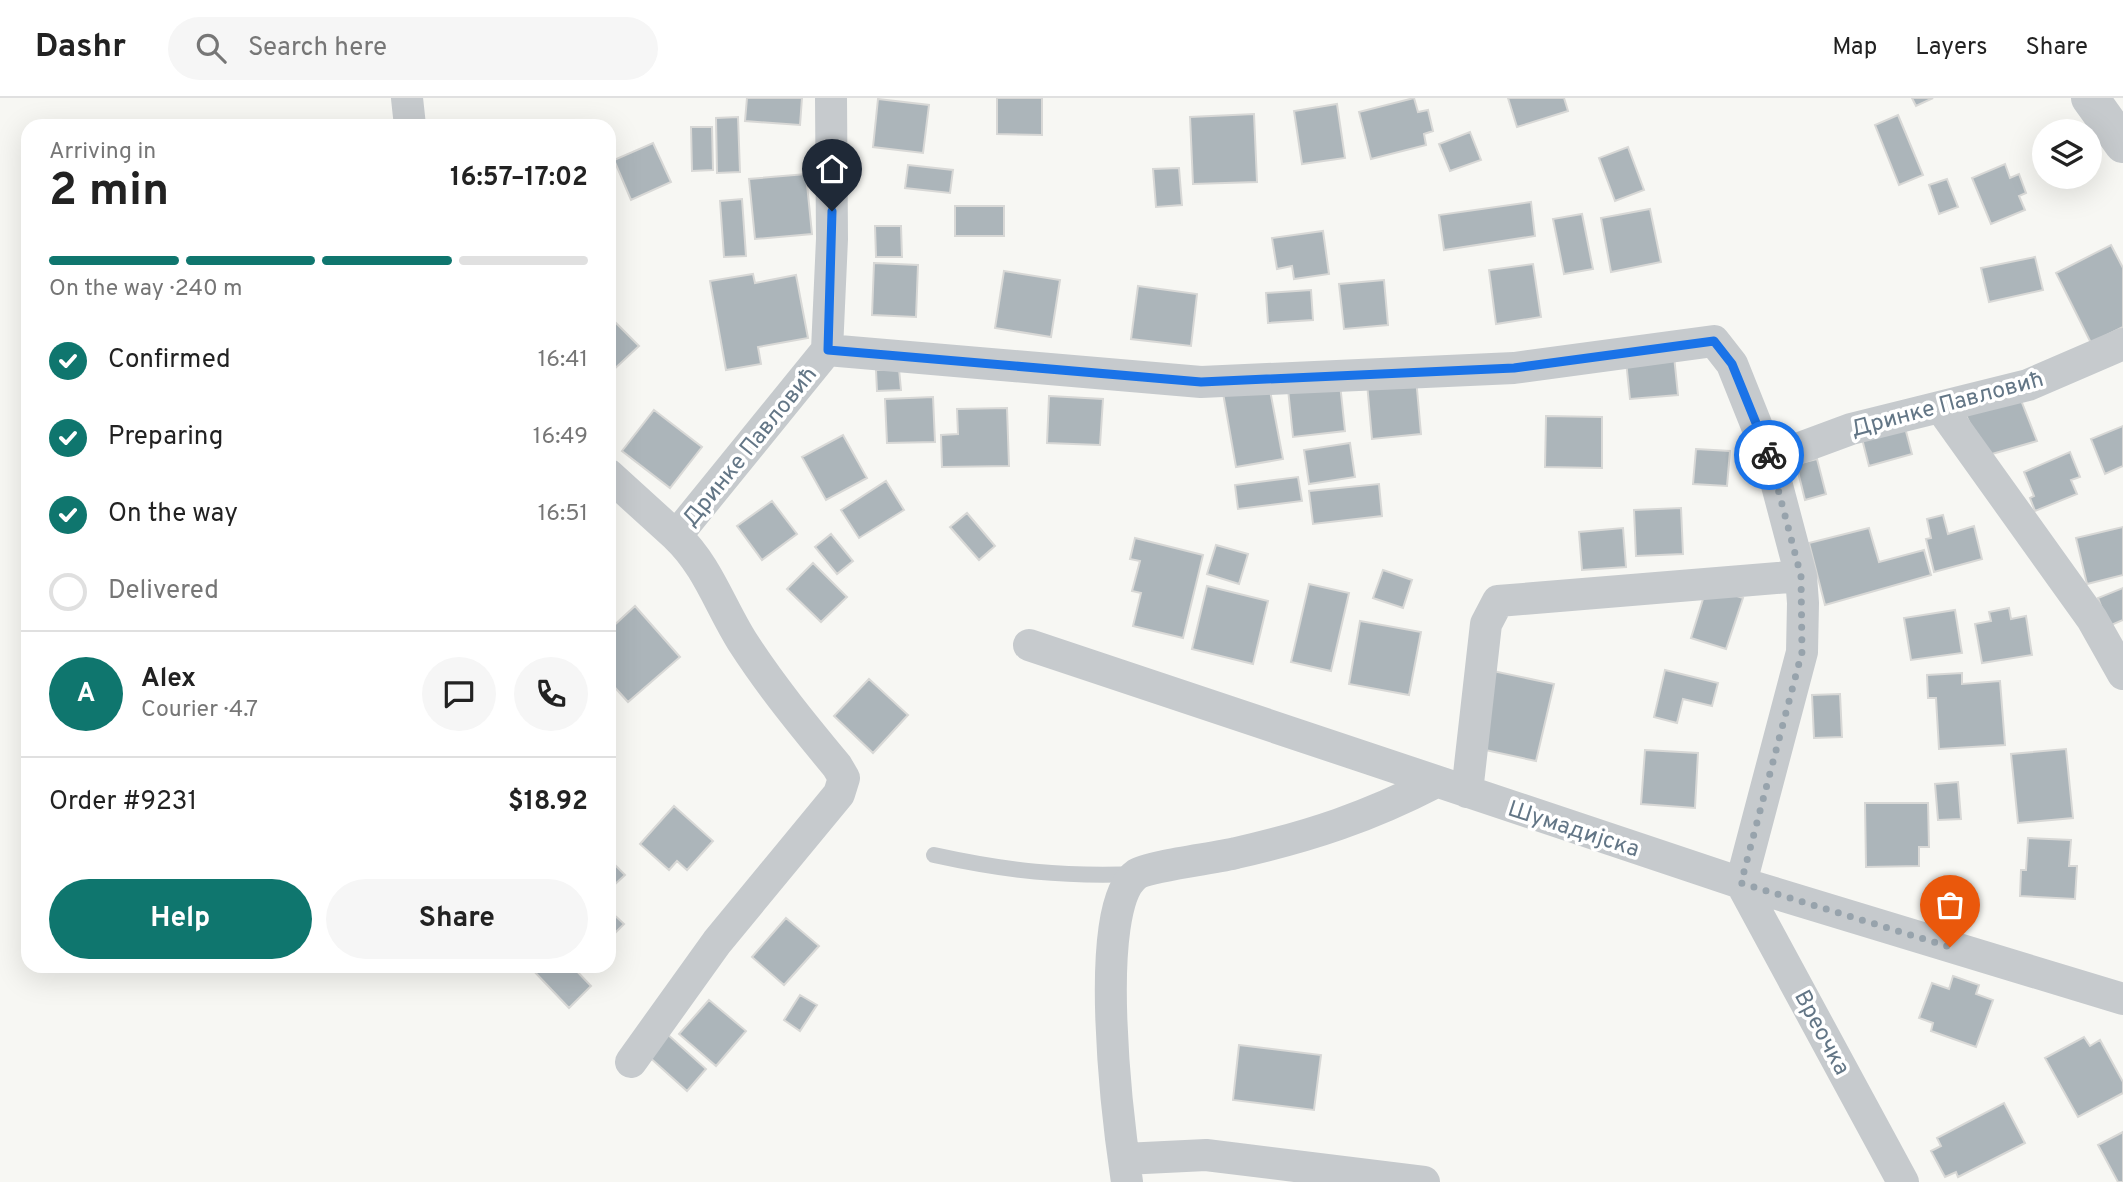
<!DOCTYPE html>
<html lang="en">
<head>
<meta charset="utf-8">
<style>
  :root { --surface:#fff; --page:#f6f6f6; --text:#222; --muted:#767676; --line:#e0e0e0; --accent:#0f766e }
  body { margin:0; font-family:Overpass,sans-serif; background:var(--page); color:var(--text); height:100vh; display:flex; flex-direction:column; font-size:26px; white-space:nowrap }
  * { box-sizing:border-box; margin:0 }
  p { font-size:23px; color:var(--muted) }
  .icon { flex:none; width:38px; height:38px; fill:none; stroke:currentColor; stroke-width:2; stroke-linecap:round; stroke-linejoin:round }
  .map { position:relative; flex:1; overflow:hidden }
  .drawer { position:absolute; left:21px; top:21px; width:595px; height:854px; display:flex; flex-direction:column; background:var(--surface); border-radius:21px; box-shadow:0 7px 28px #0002 }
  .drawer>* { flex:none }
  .buttons { position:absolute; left:2032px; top:21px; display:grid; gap:14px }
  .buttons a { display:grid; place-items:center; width:70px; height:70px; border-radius:50%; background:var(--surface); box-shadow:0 7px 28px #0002; font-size:35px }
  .pin { position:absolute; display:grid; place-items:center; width:60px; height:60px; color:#fff; margin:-72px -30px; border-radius:50% 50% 50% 0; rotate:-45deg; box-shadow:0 0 7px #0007 }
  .pin .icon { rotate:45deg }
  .courier { position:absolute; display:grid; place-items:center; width:70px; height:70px; margin:-35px; border:5px solid #1a73e8; border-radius:50%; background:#fff; color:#222; box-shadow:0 2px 9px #0007 }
  .headline em { font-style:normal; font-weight:700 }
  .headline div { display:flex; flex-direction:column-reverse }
  .headline { display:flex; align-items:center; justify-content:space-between; height:119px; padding:0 28px }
  h1 { font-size:46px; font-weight:700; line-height:52px }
  .bar { display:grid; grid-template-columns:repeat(4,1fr); gap:10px 7px; align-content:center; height:84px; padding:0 28px }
  .bar i { height:9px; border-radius:5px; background:var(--line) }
  .bar .active { background:var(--accent) }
  .bar p { grid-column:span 4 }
  .line { display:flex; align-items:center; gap:18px; padding:0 28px; border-top:2px solid var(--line) }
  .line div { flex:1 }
  .round { display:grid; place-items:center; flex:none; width:74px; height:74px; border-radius:37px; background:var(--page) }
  ol { padding:0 28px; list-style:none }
  li { display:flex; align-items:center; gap:21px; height:77px }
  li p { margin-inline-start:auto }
  li .icon { padding:7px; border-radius:50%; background:var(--accent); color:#fff; stroke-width:4 }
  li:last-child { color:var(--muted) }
  li i { width:38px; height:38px; border:4px solid var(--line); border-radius:50% }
  .action { display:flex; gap:14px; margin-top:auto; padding:14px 28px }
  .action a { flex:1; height:80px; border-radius:42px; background:var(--accent); color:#fff; font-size:28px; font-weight:700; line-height:80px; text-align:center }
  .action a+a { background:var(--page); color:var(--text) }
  header { display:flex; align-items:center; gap:42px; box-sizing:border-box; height:98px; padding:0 35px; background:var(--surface); border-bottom:2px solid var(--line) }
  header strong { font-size:33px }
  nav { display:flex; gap:38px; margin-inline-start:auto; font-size:24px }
  .search { width:490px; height:63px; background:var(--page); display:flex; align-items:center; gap:18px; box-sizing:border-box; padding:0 24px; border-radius:38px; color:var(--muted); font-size:26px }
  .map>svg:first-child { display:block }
</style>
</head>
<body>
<header>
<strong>Dashr</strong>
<div class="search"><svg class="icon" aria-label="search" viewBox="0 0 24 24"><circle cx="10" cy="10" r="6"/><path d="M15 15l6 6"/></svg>Search here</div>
<nav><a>Map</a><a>Layers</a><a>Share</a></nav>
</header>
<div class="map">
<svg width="2123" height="1084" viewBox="0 0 2123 1084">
  <rect width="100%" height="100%" fill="#f7f7f3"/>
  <path fill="#acb5ba" stroke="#d8d8d6" stroke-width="2" d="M747,0H802L800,27L745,23Z
    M997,0H1042V37L997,36Z
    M1414,0L1418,14L1428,12L1433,33L1424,36L1426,47L1371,61L1359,14Z
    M1508,0H1564L1568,13L1517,29Z
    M1912,0H1933L1916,8Z
    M878,1L929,7L923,55L873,49Z
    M1337,6L1345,60L1302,66L1294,13Z
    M1254,16L1257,84L1193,86L1190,19Z
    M1898,17L1923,77L1899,87L1875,27Z
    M738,19L740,74L717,75L716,20Z
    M691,29H712L713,72L692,73Z
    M1470,34L1481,62L1450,73L1439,46Z
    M653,45L671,84L631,102L614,62Z
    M1628,49L1644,92L1615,103L1599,60Z
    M2005,66L2010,80L2019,76L2026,95L2019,98L2025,112L1991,126L1972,80Z
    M908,67L953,72L950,95L905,90Z
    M1179,70L1182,107L1156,109L1153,71Z
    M806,76L812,136L755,141L749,81Z
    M1947,81L1958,109L1939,116L1929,87Z
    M742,101L746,158L724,159L720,103Z
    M1531,104L1535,138L1444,152L1439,117Z
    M955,108H1004V138H955Z
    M1650,111L1661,164L1611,174L1601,120Z
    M1582,116L1593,171L1564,176L1553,121Z
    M875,128H901L902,159H876Z
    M1323,133L1329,176L1294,181L1292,168L1277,171L1272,140Z
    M2111,147L2123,170V229L2091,245L2056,175Z
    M2035,159L2043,192L1989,204L1981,170Z
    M874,165L918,167L916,219L872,217Z
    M1533,166L1541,219L1496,226L1489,172Z
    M1004,173L1060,182L1051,239L995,230Z
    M753,176L755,185L796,177L808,240L758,249L761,266L726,272L710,183Z
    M1384,182L1388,227L1344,231L1339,186Z
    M1138,188L1197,196L1191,248L1131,241Z
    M1311,192L1313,222L1268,225L1266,195Z
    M609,218L639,248L609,276Z
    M1674,258L1678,297L1630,301L1626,263Z
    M899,271L901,292L877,293L876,272Z
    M1416,280L1421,336L1372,341L1367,285Z
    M1340,286L1345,333L1293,339L1288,291Z
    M1269,287L1283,361L1236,369L1223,295Z
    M2017,292L2037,343L1985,358L1964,313Z
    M1049,298L1103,301L1100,347L1047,345Z
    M933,299L935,344L887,345L885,301Z
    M1007,310L1009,368L942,369L941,337L958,336L957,311Z
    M654,312L702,349L670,390L622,353Z
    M1546,318L1602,319V370L1545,369Z
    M1903,322L1912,356L1869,368L1860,333Z
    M2123,328V368L2105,376L2091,341Z
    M843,337L867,380L826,402L802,359Z
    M1350,345L1355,379L1309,386L1304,352Z
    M1696,351L1730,353L1727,388L1693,386Z
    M2070,354L2080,379L2071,382L2077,396L2035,413L2030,400L2034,398L2024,374Z
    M1817,361L1826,396L1805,402L1796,366Z
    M1298,379L1302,403L1238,411L1235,387Z
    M886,383L904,412L859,440L841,412Z
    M1379,386L1382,418L1313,426L1309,393Z
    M772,403L797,436L762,462L737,428Z
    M1681,410L1683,456L1636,458L1634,412Z
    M967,415L995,448L979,462L950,429Z
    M1943,417L1948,436L1974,428L1982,461L1934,474L1926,441L1931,440L1927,421Z
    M2123,429V477L2087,486L2076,440Z
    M1623,430L1626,469L1582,472L1579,434Z
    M1869,430L1879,464L1924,452L1931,477L1825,507L1809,445Z
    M831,436L853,463L837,476L815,449Z
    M1135,440L1203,457L1183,540L1133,528L1141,495L1132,493L1140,463L1130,461Z
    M1216,447L1248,456L1239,486L1207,476Z
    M813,465L847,499L821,524L787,491Z
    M1383,472L1412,482L1403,510L1373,500Z
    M1309,486L1349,495L1331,573L1291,564Z
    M1207,488L1268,503L1253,566L1192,551Z
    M1707,488L1743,500L1726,551L1691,540Z
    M2123,490V522L2109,528L2098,500Z
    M635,508L680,559L628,604L609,583V532Z
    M2009,510L2011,521L2026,518L2032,557L1982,565L1975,526L1991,523L1989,514Z
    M1955,512L1962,555L1911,562L1904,520Z
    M1360,523L1421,534L1409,597L1349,586Z
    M1665,572L1718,585L1712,608L1683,601L1677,625L1654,619Z
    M1493,573L1554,586L1536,663L1476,650Z
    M1962,575V586L2000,583L2005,647L1939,651L1936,600H1928L1927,577Z
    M869,581L908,617L873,655L834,618Z
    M1840,596L1842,639L1814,640L1812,597Z
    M2066,651L2073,720L2018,725L2011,656Z
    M1645,652L1698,655L1695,710L1641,706Z
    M1958,684L1961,721L1938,722L1935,686Z
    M1865,705H1928L1929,749H1919V768L1866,769Z
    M674,708L713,743L687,772L677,763L669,772L640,746Z
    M2028,740L2071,742L2069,768H2077L2075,801L2020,798L2021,772H2026Z
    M610,762L625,777L613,788L609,783Z
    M609,812L624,826L609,841Z
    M786,820L819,848L784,887L752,859Z
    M529,868H572L591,888L569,910Z
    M1953,878L1979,887L1976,896L1993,902L1976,949L1931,933L1933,925L1919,920L1932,885L1949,891Z
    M800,897L817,907L800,933L784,922Z
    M709,902L746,933L716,968L679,936Z
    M666,935L706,971L687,993L647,957Z
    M2084,939L2090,948L2100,942L2123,984V995L2078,1019L2045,960Z
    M1239,947L1321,957L1314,1012L1233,1002Z
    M2004,1005L2025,1045L1958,1079L1956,1074L1945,1079L1931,1053L1941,1048L1937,1040Z
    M2123,1034V1084H2118L2098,1047Z"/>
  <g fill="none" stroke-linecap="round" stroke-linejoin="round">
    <path stroke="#c6cacd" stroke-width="16" d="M934,757C1007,773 1063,779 1138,776"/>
    <path stroke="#c6cacd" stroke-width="32" d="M407,0L410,28
      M827,252L832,141L831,0
      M1941,310L2092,521L2123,576
      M1770,361L1851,331L2028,287L2123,246
      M609,377L676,438
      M1029,547L1741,785L2123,901
      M1467,694L1486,526L1498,503L1801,478
      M631,964L717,844L839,696L844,680L837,668C803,627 771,588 742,543C720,508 707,467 676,438L827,252L1201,284L1514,270L1714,243L1732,266L1770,361L1801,478L1803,505L1802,554L1741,785L1903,1084
      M1124,1061L1206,1057L1424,1084
      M1127,1084C1119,1031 1090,808 1137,776C1149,768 1217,760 1236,755C1311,738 1368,719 1436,684"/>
    <path stroke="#c6cacd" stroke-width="38" d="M2090,0L2123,46"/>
  </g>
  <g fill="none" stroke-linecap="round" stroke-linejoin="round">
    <path stroke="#97a3ac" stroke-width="7" stroke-dasharray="0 12.6" d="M1769,357L1801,478L1802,554L1741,785L1950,849"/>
    <path stroke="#1a73e8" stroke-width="9" d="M832,113L828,252L1201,284L1514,270L1714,243L1732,266L1769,357"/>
  </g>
  <g text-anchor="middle" stroke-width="7" stroke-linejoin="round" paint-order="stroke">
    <g font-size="23" fill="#637686" stroke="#fff">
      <text transform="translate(1947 305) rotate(-15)" y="8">Дринке Павловић</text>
      <text transform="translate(749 348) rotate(-51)" y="8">Дринке Павловић</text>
      <text transform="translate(1574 730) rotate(18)" y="8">Шумадијска</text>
      <text transform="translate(1823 934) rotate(62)" y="8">Вреочка</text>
    </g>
  </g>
</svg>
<div class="buttons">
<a><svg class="icon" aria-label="layers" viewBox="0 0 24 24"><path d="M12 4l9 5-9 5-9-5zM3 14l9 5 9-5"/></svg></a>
</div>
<div class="pin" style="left:1950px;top:849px;background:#ea580c"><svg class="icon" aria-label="bag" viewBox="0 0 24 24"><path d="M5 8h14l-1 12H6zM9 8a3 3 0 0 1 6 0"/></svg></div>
<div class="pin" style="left:832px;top:113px;background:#1f2937"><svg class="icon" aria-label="home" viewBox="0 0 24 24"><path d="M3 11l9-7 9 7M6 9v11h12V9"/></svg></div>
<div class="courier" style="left:1769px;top:357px"><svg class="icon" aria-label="bike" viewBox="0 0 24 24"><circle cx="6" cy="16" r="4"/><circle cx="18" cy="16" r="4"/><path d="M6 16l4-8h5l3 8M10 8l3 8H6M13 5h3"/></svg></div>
<section class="drawer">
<div class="headline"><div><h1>2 min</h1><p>Arriving in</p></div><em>16:57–17:02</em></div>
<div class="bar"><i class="active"></i><i class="active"></i><i class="active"></i><i></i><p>On the way · 240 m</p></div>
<ol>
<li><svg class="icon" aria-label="check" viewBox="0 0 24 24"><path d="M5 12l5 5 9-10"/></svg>Confirmed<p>16:41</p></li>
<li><svg class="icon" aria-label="check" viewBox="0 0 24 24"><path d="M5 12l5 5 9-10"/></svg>Preparing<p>16:49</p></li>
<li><svg class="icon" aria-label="check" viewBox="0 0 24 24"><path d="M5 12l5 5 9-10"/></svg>On the way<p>16:51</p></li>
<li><i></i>Delivered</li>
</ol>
<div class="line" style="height:126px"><b class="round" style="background:var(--accent);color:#fff">A</b><div><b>Alex</b><p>Courier · 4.7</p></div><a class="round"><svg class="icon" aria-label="chat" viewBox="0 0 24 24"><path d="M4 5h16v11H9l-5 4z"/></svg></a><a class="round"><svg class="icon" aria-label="phone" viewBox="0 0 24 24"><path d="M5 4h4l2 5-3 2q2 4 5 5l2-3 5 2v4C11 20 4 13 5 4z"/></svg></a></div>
<div class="line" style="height:91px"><div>Order #9231</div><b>$18.92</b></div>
<div class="action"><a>Help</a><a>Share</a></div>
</section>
</div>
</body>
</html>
